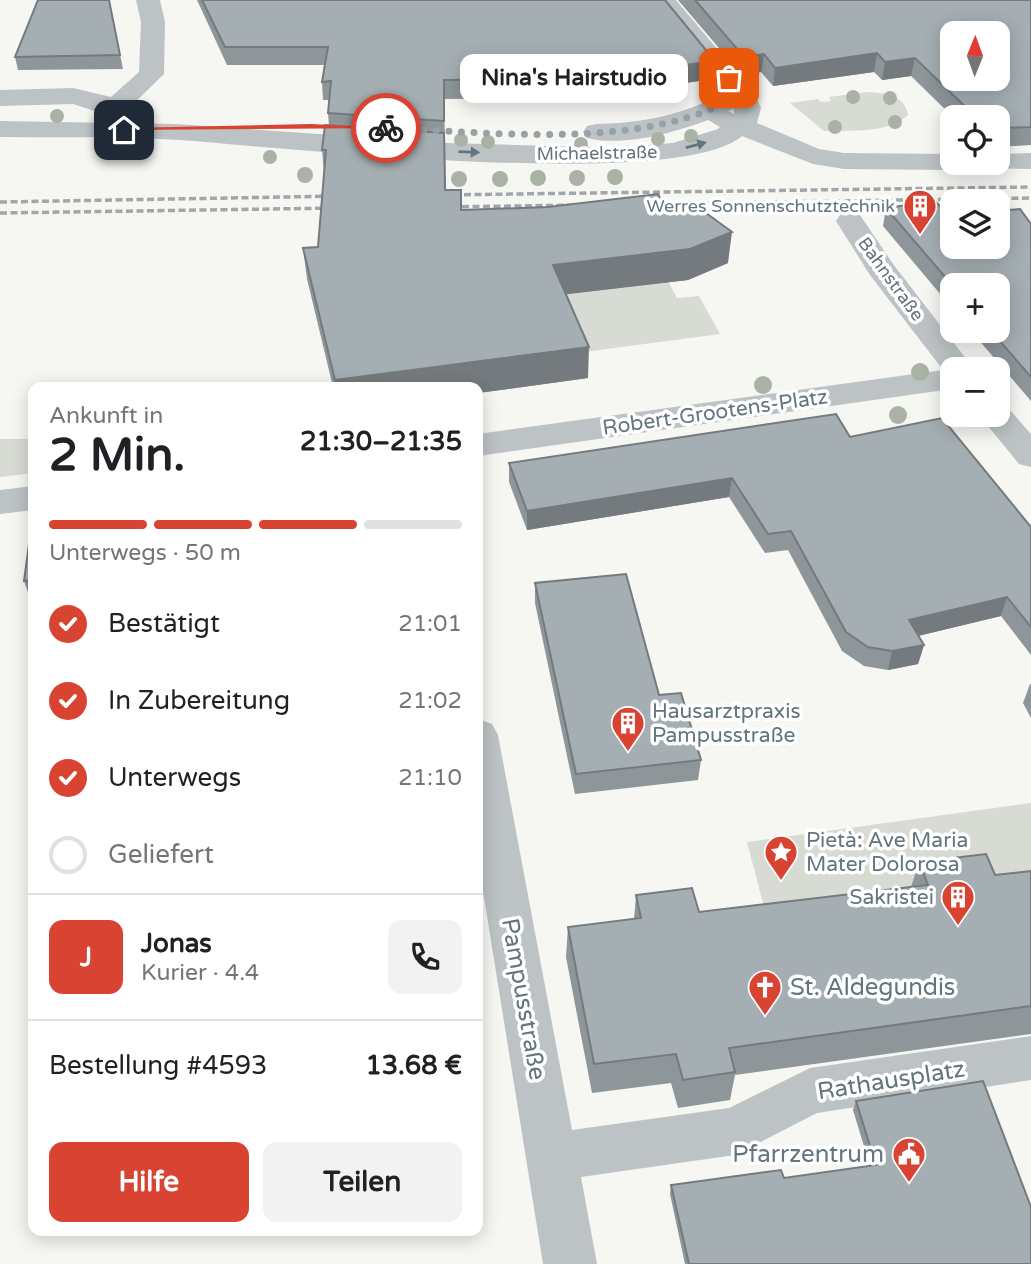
<!DOCTYPE html>
<html lang="de">
<head>
<meta charset="utf-8">
<style>
  :root { --surface:#fff; --page:#f2f2f2; --text:#202124; --muted:#757577; --line:#e0e0e0; --accent:#d94331 }
  body { margin:0; font-family:"Varela Round",sans-serif; background:var(--page); color:var(--text); height:100vh; display:flex; flex-direction:column; font-size:26px; white-space:nowrap }
  * { box-sizing:border-box; margin:0 }
  p { font-size:23px; color:var(--muted) }
  .icon { flex:none; width:38px; height:38px; fill:none; stroke:currentColor; stroke-width:2; stroke-linecap:round; stroke-linejoin:round }
  .map { position:relative; flex:1; overflow:hidden }
  .panel { position:absolute; left:28px; top:382px; width:455px; height:854px; display:flex; flex-direction:column; background:var(--surface); border-radius:14px; box-shadow:0 4px 18px #0003 }
  .panel>* { flex:none }
  .needle { width:46px; rotate:1deg }
  .controls { position:absolute; left:940px; top:21px; display:grid; gap:14px }
  .controls a { display:grid; place-items:center; width:70px; height:70px; border-radius:14px; background:var(--surface); box-shadow:0 4px 18px #0003; font-size:35px }
  .pin { position:absolute; display:grid; place-items:center; width:60px; height:60px; color:#fff; margin:-30px; border-radius:14px; box-shadow:0 4px 10px #0006 }
  .courier { position:absolute; display:grid; place-items:center; width:70px; height:70px; margin:-35px; border:5px solid #d94331; border-radius:50%; background:#fff; color:#222; box-shadow:0 2px 9px #0007 }
  .bubble { position:absolute; height:49px; border-radius:14px; background:var(--surface); box-shadow:0 4px 18px #0003; font-size:23px; font-weight:700; line-height:49px; text-align:center }
  .head em { font-style:normal; font-weight:700 }
  .head div { display:flex; flex-direction:column-reverse }
  .head { display:flex; align-items:center; justify-content:space-between; height:119px; padding:0 21px }
  h1 { font-size:46px; font-weight:700; line-height:52px }
  .bar { display:grid; grid-template-columns:repeat(4,1fr); gap:10px 7px; align-content:center; height:84px; padding:0 21px }
  .bar i { height:9px; border-radius:5px; background:var(--line) }
  .bar .on { background:var(--accent) }
  .bar p { grid-column:span 4 }
  .line { display:flex; align-items:center; gap:18px; padding:0 21px; border-top:2px solid var(--line) }
  .line div { flex:1 }
  .round { display:grid; place-items:center; flex:none; width:74px; height:74px; border-radius:14px; background:var(--page) }
  ol { padding:0 21px; list-style:none }
  li { display:flex; align-items:center; gap:21px; height:77px }
  li p { margin-inline-start:auto }
  li .icon { padding:7px; border-radius:50%; background:var(--accent); color:#fff; stroke-width:4 }
  li:last-child { color:var(--muted) }
  li i { width:38px; height:38px; border:4px solid var(--line); border-radius:50% }
  .primary-button { display:flex; gap:14px; margin-top:auto; padding:14px 21px }
  .primary-button a { flex:1; height:80px; border-radius:14px; background:var(--accent); color:#fff; font-size:28px; font-weight:700; line-height:80px; text-align:center }
  .primary-button a+a { background:var(--page); color:var(--text) }
  .map>svg:first-child { display:block }
</style>
</head>
<body>
<div class="map">
<svg width="1031" height="1264" viewBox="0 0 1031 1264">
  <rect width="100%" height="100%" fill="#f6f6f3"/>
  <path fill="#d7dbd3" d="M867,92C885,93 905,95 908,115C887,134 851,130 824,131L790,103L818,99L821,102L831,101L829,97Z
    M666,277L677,298L699,296L720,334L569,354L542,292L567,289L570,294L652,284Z
    M0,439H33V473L0,477Z
    M1031,803V899L770,930L747,842Z"/>
  <g fill="none" stroke-linecap="round" stroke-linejoin="round">
    <path fill="#bdc3c5" fill-rule="evenodd" d="M136,0H160L165,22L164,74L122,115L113,117L73,104L0,106V90L73,88L111,97L139,72L141,22Z
      M652,0H676L754,93L761,108L757,123L819,149L844,153L952,154V163H965L962,168L952,170L844,169L813,164L742,136C677,192 279,147 180,140C120,136 60,138 0,137V121L176,124L448,143L615,148L673,143L718,129L720,127L708,120C673,133 624,147 587,138L583,132L587,126L596,124C642,123 686,115 726,91ZM734,108V114L728,111Z
      M1031,153V169L988,168L985,163H998V154Z
      M850,212L860,215L893,264L974,369H952V389L478,456V434L943,370L870,275L836,221L840,215Z
      M998,405L1008,408L1031,434V467L1019,464L979,415H998Z
      M33,486V510L0,514V490Z
      M478,719L492,724L498,735L572,1130L729,1108L810,1068L1031,1036V1080L817,1113L735,1155L581,1177L597,1264H543L478,860Z"/>
    <path stroke="#9fa7ab" stroke-width="3.5" stroke-dasharray="7 3.5" stroke-linecap="butt" d="M443,195L1031,187
      M0,202L342,196
      M644,204L1031,198
      M441,207L588,205
      M0,213L339,208"/>
  </g>
  <g fill="#aab2a5">
    <circle cx="853" cy="97" r="7"/>
    <circle cx="890" cy="98" r="7"/>
    <circle cx="57" cy="116" r="7"/>
    <circle cx="895" cy="122" r="7"/>
    <circle cx="835" cy="127" r="7"/>
    <circle cx="691" cy="136" r="7"/>
    <circle cx="658" cy="139" r="7"/>
    <circle cx="461" cy="140" r="7"/>
    <circle cx="488" cy="142" r="7"/>
    <circle cx="581" cy="144" r="7"/>
    <circle cx="110" cy="149" r="7"/>
    <circle cx="270" cy="157" r="7"/>
    <circle cx="305" cy="175" r="8"/>
    <circle cx="615" cy="177" r="8"/>
    <circle cx="538" cy="178" r="8"/>
    <circle cx="577" cy="178" r="8"/>
    <circle cx="459" cy="179" r="8"/>
    <circle cx="500" cy="179" r="8"/>
    <circle cx="920" cy="372" r="9"/>
    <circle cx="763" cy="385" r="9"/>
    <circle cx="898" cy="415" r="9"/>
  </g>
  <path fill="#8e969a" d="M109,0L123,69L18,70L15,57Z
    M197,0H665L713,79L580,98L444,99L446,190L462,210L666,209L728,263L688,280L566,294L588,378L478,393V387H333L307,279L303,248L318,247L324,173L322,150L329,126L328,113L329,100H323L322,82L324,65H227Z
    M678,0H1031V145L998,147V117H953L911,76L882,80L874,72L773,86L761,72L742,75Z
    M886,208L947,214L1031,224V401L971,331H998L952,285V308L883,226Z
    M850,437L1031,527V655L1001,616L918,636L924,645L918,664L888,670L864,666L842,651L788,550L765,553L729,497L527,530L509,482V463Z
    M33,522V600L31,601L24,581Z
    M535,583L659,695L701,760L698,780L575,794L535,603Z
    M1030,684H1031V718L1023,703Z
    M919,862L995,875L1031,871V1034L735,1075L730,1100L678,1108L671,1083L592,1093L566,957L568,927L634,919L636,895L699,912L911,887Z
    M856,1101L1031,1264H685L670,1194L671,1185L784,1178L870,1166L853,1110Z"/>
  <path fill="#747a7d" d="M877,53L874,72L773,86L775,68Z
    M764,54L761,72L742,75L744,57Z
    M915,58L911,76L882,80L885,62Z
    M715,61L713,79L580,98V79Z
    M732,232L728,263L688,280L552,296L553,265Z
    M589,347L588,378L478,393V387H336L335,380Z
    M732,478L729,497L527,530V511Z
    M1007,597L1001,616L905,639L909,620Z
    M924,645L918,664L888,670L892,651Z"/>
  <path fill="#a5afb3" stroke="#747a7d" stroke-width="2" fill-rule="evenodd" d="M38,0H109L120,55L15,57Z
    M202,0H665L715,61L580,79L444,80V121L328,113L331,81L322,82L328,47H225Z
    M695,0H1031V127L998,128V117H976L915,58L885,62L877,53L775,68L764,54L744,57ZM952,33H998V79H952Z
    M325,125L444,133L445,190H461V210L548,207L658,194L666,209L695,205L732,232L690,249L553,265L589,347L335,380L303,248L318,247L326,150H322Z
    M935,201L947,214H952V247H998V211L1020,209L1031,224V377L991,331H998V285H952L886,208Z
    M836,414L850,437L942,418L1031,527V627L1007,597L909,620L924,645L892,651L868,647L846,632L791,531L768,534L732,478L527,511L509,463Z
    M32,522H33V580L24,581Z
    M626,574L659,695L681,693L701,760L576,774L535,583Z
    M986,854L995,875L1031,871V1006L729,1048L735,1072L683,1080L676,1054L594,1064L568,927L641,918L636,895L692,888L699,912L928,885L919,862Z
    M983,1081L1031,1207V1264H689L671,1185L781,1170L784,1178L876,1165L856,1101Z"/>
  <defs><path id="oneway-solid" d="M-6-.8H1V-3.2L6.5 0L1 3.2V.8H-6Z" transform="scale(1.75)"/></defs>
  <g fill="#63757d">
    <use href="#oneway-solid" transform="translate(696 145) rotate(-15)"/>
    <use href="#oneway-solid" transform="translate(469 152) rotate(2)"/>
  </g>
  <path fill="#d94331" d="M311,124L390,128L120,130L124,128Z"/>
  <g fill="none" stroke-linecap="round" stroke-linejoin="round">
    <path stroke="#96a2a6" stroke-width="7" stroke-dasharray="0 12.6" d="M386,128C488,132 654,152 741,93L729,78"/>
  </g>
  <defs>
    <symbol id="building-pin" viewBox="-11 -11 22 30"><path d="M0 17L-7.5 6A9.5 9.5 0 1 1 7.5 6Z" fill="#d94331" stroke="#fff"/><path d="M-4-6H4V6H1V3H-1V6H-4ZM-2.5-4.3h1.7v1.8h-1.7ZM.8-4.3h1.7v1.8H.8ZM-2.5-1h1.7V.8h-1.7ZM.8-1h1.7V.8H.8Z" fill="#fff"/></symbol>
    <symbol id="sight-pin" viewBox="-11 -11 22 30"><path d="M0 17L-7.5 6A9.5 9.5 0 1 1 7.5 6Z" fill="#d94331" stroke="#fff"/><path d="M0-6L1.8-2.2L6-1.7L2.9 1.2L3.7 5.4L0 3.3L-3.7 5.4L-2.9 1.2L-6-1.7L-1.8-2.2Z" fill="#fff"/></symbol>
    <symbol id="church-pin" viewBox="-11 -11 22 30"><path d="M0 17L-7.5 6A9.5 9.5 0 1 1 7.5 6Z" fill="#d94331" stroke="#fff"/><path d="M-1.2-6h2.4v3.5h3.3v2.4h-3.3V6h-2.4V-.1h-3.3v-2.4h3.3Z" fill="#fff"/></symbol>
    <symbol id="civic-pin" viewBox="-11 -11 22 30"><path d="M0 17L-7.5 6A9.5 9.5 0 1 1 7.5 6Z" fill="#d94331" stroke="#fff"/><path d="M-.6-6.5H3V-4.5H.6V-3L4-1V1h2V6H-6V1h2V-1L-.6-3ZM-1.2 2.5V6h2.4V2.5Z" fill="#fff"/></symbol>
  </defs>
  <g fill-rule="evenodd">
    <use href="#building-pin" x="901" y="187" width="38" height="52"/>
    <use href="#building-pin" x="609" y="704" width="38" height="52"/>
    <use href="#sight-pin" x="762" y="833" width="38" height="52"/>
    <use href="#building-pin" x="939" y="878" width="38" height="52"/>
    <use href="#church-pin" x="746" y="968" width="38" height="52"/>
    <use href="#civic-pin" x="890" y="1135" width="38" height="52"/>
  </g>
  <g text-anchor="middle" stroke-width="7" stroke-linejoin="round" paint-order="stroke">
    <g font-size="18" fill="#63757d" stroke="#fff">
      <text transform="translate(597 153) rotate(-1)" y="6">Michaelstraße</text>
      <text transform="translate(891 279) rotate(54)" y="6">Bahnstraße</text>
    </g>
    <g font-size="18" fill="#63757d" stroke="#fff" text-anchor="end">
      <text x="895" y="212">Werres Sonnenschutztechnik</text>
    </g>
    <g font-size="21" fill="#63757d" stroke="#fff">
      <text transform="translate(715 412) rotate(-8)" y="7">Robert-Grootens-Platz</text>
    </g>
    <g font-size="21" fill="#63757d" stroke="#fff" text-anchor="start">
      <text x="652" y="718">Hausarztpraxis<tspan x="652" dy="24">Pampusstraße</tspan></text>
      <text x="806" y="847">Pietà: Ave Maria<tspan x="806" dy="24">Mater Dolorosa</tspan></text>
      <text x="934" y="904" text-anchor="end">Sakristei</text>
    </g>
    <g font-size="24" fill="#63757d" stroke="#fff" text-anchor="start">
      <text x="790" y="995">St. Aldegundis</text>
      <text x="884" y="1162" text-anchor="end">Pfarrzentrum</text>
    </g>
    <g font-size="24" fill="#63757d" stroke="#fff">
      <text transform="translate(524 999) rotate(80)" y="8">Pampusstraße</text>
      <text transform="translate(891 1080) rotate(-9)" y="8">Rathausplatz</text>
    </g>
  </g>
</svg>
<div class="controls">
<a><svg class="needle" viewBox="-14 -14 28 28"><path d="M0-13l5 13h-10z" fill="#e53935"/><path d="M0 13l5-13h-10z" fill="#757577"/></svg></a>
<a><svg class="icon" aria-label="locate" viewBox="0 0 24 24"><circle cx="12" cy="12" r="6"/><path d="M12 2v4M12 18v4M2 12h4M18 12h4"/></svg></a>
<a><svg class="icon" aria-label="layers" viewBox="0 0 24 24"><path d="M12 4l9 5-9 5-9-5zM3 14l9 5 9-5"/></svg></a>
<a>+</a>
<a>−</a>
</div>
<div class="pin" style="left:729px;top:78px;background:#ea580c"><svg class="icon" aria-label="bag" viewBox="0 0 24 24"><path d="M5 8h14l-1 12H6zM9 8a3 3 0 0 1 6 0"/></svg></div>
<div class="pin" style="left:124px;top:130px;background:#1f2937"><svg class="icon" aria-label="home" viewBox="0 0 24 24"><path d="M3 11l9-7 9 7M6 9v11h12V9"/></svg></div>
<div class="courier" style="left:386px;top:128px"><svg class="icon" aria-label="bike" viewBox="0 0 24 24"><circle cx="6" cy="16" r="4"/><circle cx="18" cy="16" r="4"/><path d="M6 16l4-8h5l3 8M10 8l3 8H6M13 5h3"/></svg></div>
<div class="bubble" style="left:460px;top:54px;width:228px">Nina's Hairstudio</div>
<section class="panel">
<div class="head"><div><h1>2 Min.</h1><p>Ankunft in</p></div><em>21:30–21:35</em></div>
<div class="bar"><i class="on"></i><i class="on"></i><i class="on"></i><i></i><p>Unterwegs · 50 m</p></div>
<ol>
<li><svg class="icon" aria-label="check" viewBox="0 0 24 24"><path d="M5 12l5 5 9-10"/></svg>Bestätigt<p>21:01</p></li>
<li><svg class="icon" aria-label="check" viewBox="0 0 24 24"><path d="M5 12l5 5 9-10"/></svg>In Zubereitung<p>21:02</p></li>
<li><svg class="icon" aria-label="check" viewBox="0 0 24 24"><path d="M5 12l5 5 9-10"/></svg>Unterwegs<p>21:10</p></li>
<li><i></i>Geliefert</li>
</ol>
<div class="line" style="height:126px"><b class="round" style="background:var(--accent);color:#fff">J</b><div><b>Jonas</b><p>Kurier · 4.4</p></div><a class="round"><svg class="icon" aria-label="phone" viewBox="0 0 24 24"><path d="M5 4h4l2 5-3 2q2 4 5 5l2-3 5 2v4C11 20 4 13 5 4z"/></svg></a></div>
<div class="line" style="height:91px"><div>Bestellung #4593</div><b>13.68 €</b></div>
<div class="primary-button"><a>Hilfe</a><a>Teilen</a></div>
</section>
</div>
</body>
</html>
